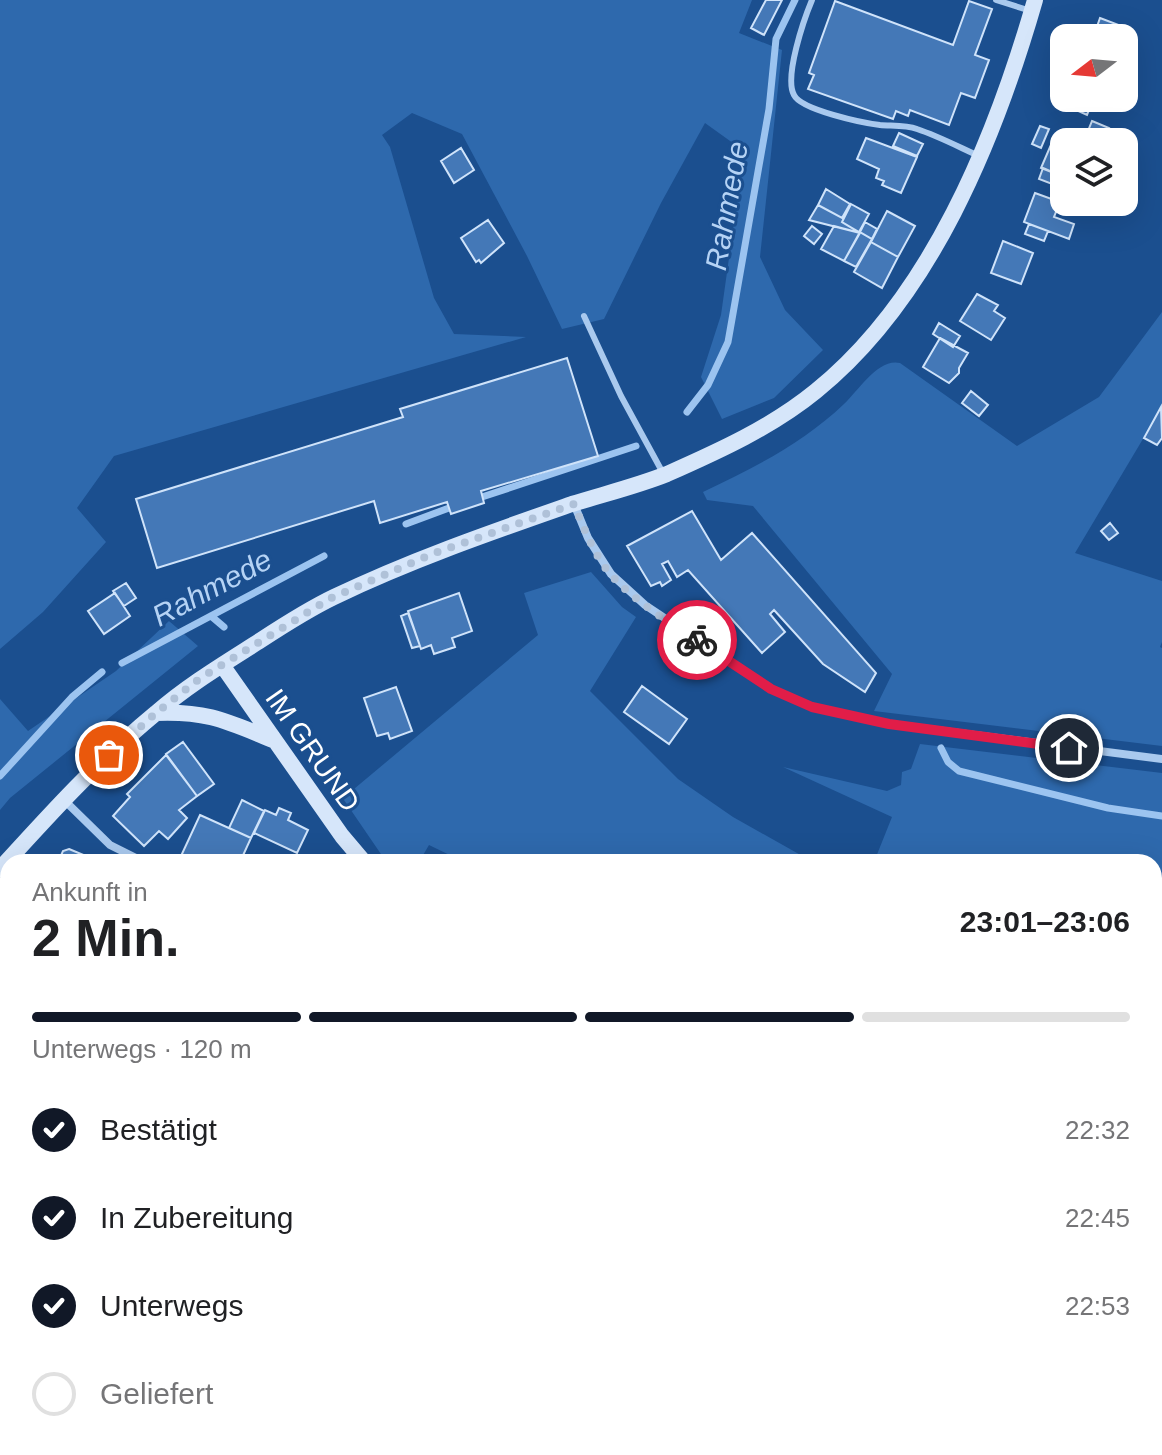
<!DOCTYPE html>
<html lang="de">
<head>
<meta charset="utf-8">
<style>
  :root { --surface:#fff; --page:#f2f2f2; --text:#202124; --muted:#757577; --line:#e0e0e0; --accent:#111827 }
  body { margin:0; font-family:Helvetica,sans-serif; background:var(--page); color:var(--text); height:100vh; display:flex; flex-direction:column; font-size:30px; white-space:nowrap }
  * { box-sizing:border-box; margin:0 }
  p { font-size:26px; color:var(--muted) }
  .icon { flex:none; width:44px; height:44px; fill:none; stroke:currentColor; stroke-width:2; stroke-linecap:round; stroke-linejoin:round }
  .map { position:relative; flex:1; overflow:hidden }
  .side { position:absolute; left:0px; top:854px; width:1162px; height:602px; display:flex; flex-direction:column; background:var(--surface); border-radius:24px 24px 0 0; box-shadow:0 8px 32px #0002 }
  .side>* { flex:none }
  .needle { width:52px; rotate:254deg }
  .fabs { position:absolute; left:1050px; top:24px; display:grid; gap:16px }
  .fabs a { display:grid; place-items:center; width:88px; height:88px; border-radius:16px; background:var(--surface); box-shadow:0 8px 32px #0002; font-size:40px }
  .pin { position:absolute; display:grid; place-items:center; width:68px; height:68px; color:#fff; margin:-34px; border:4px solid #fff; border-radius:50%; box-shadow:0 2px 8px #0007 }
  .courier { position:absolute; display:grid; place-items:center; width:80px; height:80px; margin:-40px; border:6px solid #e11d48; border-radius:50%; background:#fff; color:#222; box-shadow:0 2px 10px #0007 }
  .summary em { font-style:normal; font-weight:600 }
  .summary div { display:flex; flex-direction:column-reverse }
  .summary { display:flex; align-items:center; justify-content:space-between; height:136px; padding:0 32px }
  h1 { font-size:52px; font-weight:600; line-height:60px }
  .bar { display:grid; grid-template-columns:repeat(4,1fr); gap:12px 8px; align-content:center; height:96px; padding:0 32px }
  .bar i { height:10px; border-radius:6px; background:var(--line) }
  .bar .current { background:var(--accent) }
  .bar p { grid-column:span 4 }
  ol { padding:0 32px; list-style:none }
  li { display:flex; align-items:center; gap:24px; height:88px }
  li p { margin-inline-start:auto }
  li .icon { padding:8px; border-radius:50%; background:var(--accent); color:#fff; stroke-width:4 }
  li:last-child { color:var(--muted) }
  li i { width:44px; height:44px; border:4px solid var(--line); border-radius:50% }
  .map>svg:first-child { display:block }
</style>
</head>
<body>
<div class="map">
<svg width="1162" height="1455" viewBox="0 0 1162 1455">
  <rect width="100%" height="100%" fill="#1b4f8f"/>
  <path fill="#2e69ad" d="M0,0H752L739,33L782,50L760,257L785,310L823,350L774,398L722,419L701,377L721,315L744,151L705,123L661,203L604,319L562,329L527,256L462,134L412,113L382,135L390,147L434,298L454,334L526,337L114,456L77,508L106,542L43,612L0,649Z
    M1162,312V407L1075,553L1162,581V642L1160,647L1162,648V746L874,711L892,674L753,506L707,500L703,492C754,468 803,443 844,404C859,390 878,358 900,363L1017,446L1099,397Z
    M591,572L622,607L636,617L590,691L678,779L733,817L813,862H464L429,845L419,862L385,860L329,778L348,794L538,635L524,593Z
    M169,621L198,646L10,798L0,810V699L28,731L116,671Z
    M920,744L1162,773V1455H1016L1020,1452L1016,1448H1154V862H874L892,817L783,767L887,791L901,785L902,772L911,769Z
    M8,1204V1448H510V1455H0V1214Z
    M522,1448H755L759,1455H523Z"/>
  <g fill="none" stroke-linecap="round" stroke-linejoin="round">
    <path stroke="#9cc4f0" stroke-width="7" d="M687,412L708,385L728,342L769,109L776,39L795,0
      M482,497L636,446
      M406,524L449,508
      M211,616L224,627
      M122,663L324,556
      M941,748L948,762L959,771L1108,808L1162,816
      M0,776L72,697L102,672"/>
  </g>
  <path fill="#4478b7" stroke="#cfe3fa" stroke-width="2" d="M766,0H782L764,35L751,28Z
    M835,1L953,45L969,1L992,9L975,55L989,60L975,98L961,93L949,125L910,110L908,116L896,111L893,119L808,89L814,75L809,73Z
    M1100,18L1124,27L1120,38H1093Z
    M1070,98H1094L1087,115L1067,106Z
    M1092,121L1109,128L1105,137L1088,131Z
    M1040,126L1049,129L1041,148L1032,144Z
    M1088,131L1107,138L1106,142L1085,140Z
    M899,133L923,144L917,156L893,146Z
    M866,138L917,157L901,193L882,185L884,181L876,178L879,169L857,159Z
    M1053,140L1064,145V177L1041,168Z
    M461,148L474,170L454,183L441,161Z
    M1043,168L1064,177L1060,187L1039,179Z
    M826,189L850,204L842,218L818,205Z
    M1035,193L1060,202L1054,217L1074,224L1069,239L1024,222Z
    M850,204L842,222L860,233L809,220L818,205L842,218Z
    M851,204L869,214L859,232L842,222Z
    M887,211L915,226L898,257L871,242Z
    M488,220L504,243L481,263L479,260L476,262L461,238Z
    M865,222L877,229L872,239L860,232Z
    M1029,224L1048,231L1044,241L1025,234Z
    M812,226L822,234L814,244L804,236Z
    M834,226L860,233L844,261L821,249Z
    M860,232L872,239L856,267L844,261Z
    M1003,241L1033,253L1021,284L991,273Z
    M871,242L898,257L882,288L854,272Z
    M977,294L998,305L994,311L1005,318L991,340L960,321Z
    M939,323L960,336L953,347L933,334Z
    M940,338L968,353L959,368V373L949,383L923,367Z
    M567,358L598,456L481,491L484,503L451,514L447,502L380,523L374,501L157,568L136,499L403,417L400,409Z
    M971,391L988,405L979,416L962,403Z
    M1161,407L1162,438L1157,445L1144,438Z
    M692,511L721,560L752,533L876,673L865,692L823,664L774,610L770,614L785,632L762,653L688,570L677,577L668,561L662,564L671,580L662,586L660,582L651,586L627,546Z
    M1110,523L1118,533L1109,540L1101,531Z
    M126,583L136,598L124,606L113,591Z
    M115,593L130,616L104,634L88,611Z
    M459,593L472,631L452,638L455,647L434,654L431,645L421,649L408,611Z
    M408,613L420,646L412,648L401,616Z
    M642,686L687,719L669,744L624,712Z
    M396,687L412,731L390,739L388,733L377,736L364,698Z
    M183,742L214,784L197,796L166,754Z
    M166,755L197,796L179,810L187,818L168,839L159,831L144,846L113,816L130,797L127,794Z
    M242,800L264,811L251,838L229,828Z
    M279,808L291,813L288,820L308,830L297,853L254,833L265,810L276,815Z
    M200,815L251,838L240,862H194L181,856Z
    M69,849L86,856L83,862H58L63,851Z
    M8,921V957L0,954V939Z
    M0,980L8,984V1012L0,1007Z"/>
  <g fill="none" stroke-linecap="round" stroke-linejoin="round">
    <path stroke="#a9c9ee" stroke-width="6" d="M812,0C804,19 784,77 794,95C801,110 863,123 880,125C892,126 906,125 917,129C938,136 959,147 979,156
      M996,0L1031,11
      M584,316L621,396L664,475"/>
    <path stroke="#a9c9ee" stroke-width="8" d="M574,504L588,538L611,574L645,605L771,689L812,707L889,724L1162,759
      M64,800L110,845L144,862"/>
    <path stroke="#d6e6fa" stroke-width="16" d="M222,665L342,836L364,862
      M156,713C208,711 226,721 273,740
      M0,869C49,815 99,760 156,713C188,685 225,663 261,640C284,625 309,609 334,597C411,560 492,532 572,504C604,494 637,486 667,474C719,451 772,427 816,391C931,298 995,139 1035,0
      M772,1448L776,1455"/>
  </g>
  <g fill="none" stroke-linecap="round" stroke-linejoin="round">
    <path stroke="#afc1d8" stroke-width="8" stroke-dasharray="0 14.4" d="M109,755L156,713L199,679L331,598L432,554L574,504C584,528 594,556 612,576C636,602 667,621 697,640"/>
    <path stroke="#e11d48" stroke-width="10" d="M697,640L771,689L812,707L889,724L1069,748"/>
  </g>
  <g text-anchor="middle" stroke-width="6" stroke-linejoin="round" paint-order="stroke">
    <g font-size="28" fill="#fff" stroke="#1b4f8f">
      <text transform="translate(313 750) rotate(55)" y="10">IM GRUND</text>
    </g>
    <g font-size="30" font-style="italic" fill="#b5d3f5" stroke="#1b4f8f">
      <text transform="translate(727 206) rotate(-80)" y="10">Rahmede</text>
      <text transform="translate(212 588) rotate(-28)" y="10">Rahmede</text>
    </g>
  </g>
</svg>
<div class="fabs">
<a><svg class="needle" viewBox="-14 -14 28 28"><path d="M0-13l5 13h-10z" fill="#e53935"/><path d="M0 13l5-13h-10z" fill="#757577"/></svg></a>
<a><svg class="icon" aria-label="layers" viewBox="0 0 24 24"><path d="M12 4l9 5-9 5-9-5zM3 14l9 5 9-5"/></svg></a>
</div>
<div class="pin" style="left:109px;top:755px;background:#ea580c"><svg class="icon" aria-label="bag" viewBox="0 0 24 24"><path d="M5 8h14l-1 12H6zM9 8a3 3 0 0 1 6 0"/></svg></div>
<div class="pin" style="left:1069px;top:748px;background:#1f2937"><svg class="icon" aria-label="home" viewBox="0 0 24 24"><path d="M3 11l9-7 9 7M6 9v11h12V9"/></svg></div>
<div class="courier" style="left:697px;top:640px"><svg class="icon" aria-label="bike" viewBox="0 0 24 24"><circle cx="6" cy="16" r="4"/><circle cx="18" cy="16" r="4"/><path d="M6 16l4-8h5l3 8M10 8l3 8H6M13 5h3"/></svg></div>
<section class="side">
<div class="summary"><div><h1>2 Min.</h1><p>Ankunft in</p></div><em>23:01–23:06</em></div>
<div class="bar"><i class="current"></i><i class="current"></i><i class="current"></i><i></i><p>Unterwegs · 120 m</p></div>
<ol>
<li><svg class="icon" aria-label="check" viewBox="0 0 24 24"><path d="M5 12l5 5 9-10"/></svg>Bestätigt<p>22:32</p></li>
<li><svg class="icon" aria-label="check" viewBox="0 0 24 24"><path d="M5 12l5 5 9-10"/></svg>In Zubereitung<p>22:45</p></li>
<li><svg class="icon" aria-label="check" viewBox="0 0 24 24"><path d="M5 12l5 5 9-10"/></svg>Unterwegs<p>22:53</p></li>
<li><i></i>Geliefert</li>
</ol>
</section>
</div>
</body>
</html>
